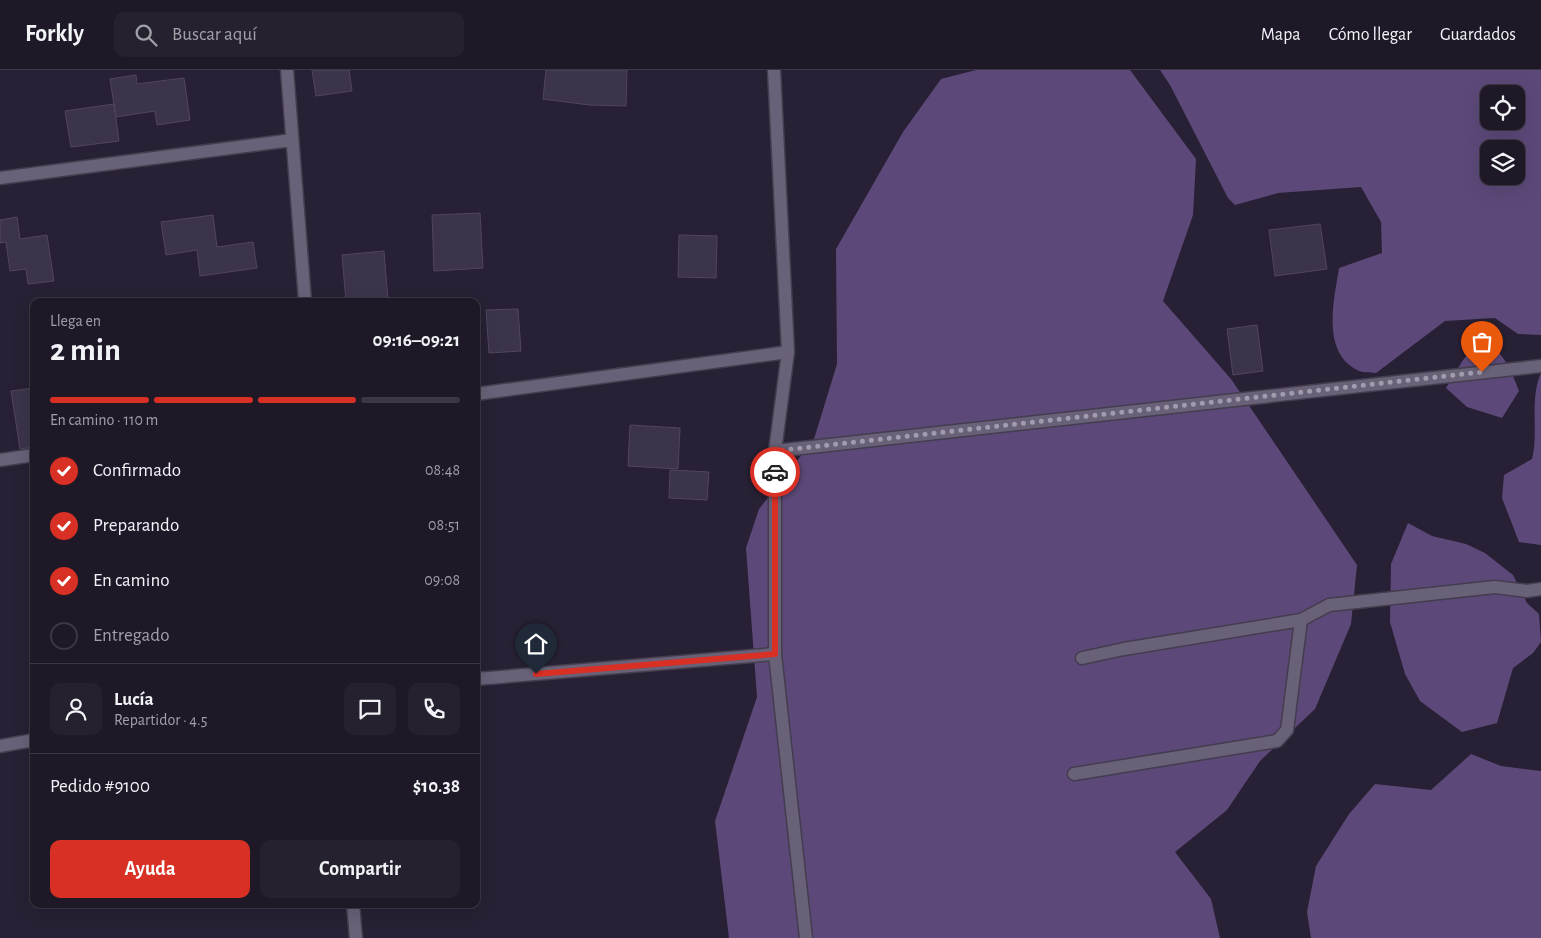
<!DOCTYPE html>
<html lang="es">
<head>
<meta charset="utf-8">
<style>
  :root { --surface:#1e1827; --page:#26212f; --text:#f1f3f6; --muted:#a1a0a7; --line:#3c3744; --accent:#d93025 }
  body { margin:0; font-family:"Alegreya Sans",sans-serif; background:var(--page); color:var(--text); height:100vh; display:flex; flex-direction:column; font-size:19px; white-space:nowrap }
  * { box-sizing:border-box; margin:0 }
  p { font-size:16px; color:var(--muted) }
  .icon { flex:none; width:28px; height:28px; fill:none; stroke:currentColor; stroke-width:2; stroke-linecap:round; stroke-linejoin:round }
  .map { position:relative; flex:1; overflow:hidden }
  .drawer { position:absolute; left:30px; top:228px; width:450px; height:610px; display:flex; flex-direction:column; background:var(--surface); border-radius:10px; box-shadow:0 5px 20px #0002,0 0 0 1px var(--line) }
  .drawer>* { flex:none }
  .fabs { position:absolute; left:1480px; top:15px; display:grid; gap:10px }
  .fabs a { display:grid; place-items:center; width:45px; height:45px; border-radius:10px; background:var(--surface); box-shadow:0 5px 20px #0002,0 0 0 1px var(--line); font-size:25px }
  .pin { position:absolute; display:grid; place-items:center; width:42px; height:42px; color:#fff; margin:-51px -21px; border-radius:50% 50% 50% 0; rotate:-45deg; box-shadow:0 0 5px #0007 }
  .pin .icon { rotate:45deg }
  .courier { position:absolute; display:grid; place-items:center; width:50px; height:50px; margin:-25px; border:4px solid #d93025; border-radius:50%; background:#fff; color:#222; box-shadow:0 1px 6px #0007 }
  .summary em { font-style:normal; font-weight:700 }
  .summary div { display:flex; flex-direction:column-reverse }
  .summary { display:flex; align-items:center; justify-content:space-between; height:85px; padding:0 20px }
  h1 { font-size:32px; font-weight:700; line-height:38px }
  .bar { display:grid; grid-template-columns:repeat(4,1fr); gap:8px 5px; align-content:center; height:60px; padding:0 20px }
  .bar i { height:6px; border-radius:4px; background:var(--line) }
  .bar .active { background:var(--accent) }
  .bar p { grid-column:span 4 }
  .line { display:flex; align-items:center; gap:12px; padding:0 20px; border-top:1px solid var(--line) }
  .line div { flex:1 }
  .round { display:grid; place-items:center; flex:none; width:52px; height:52px; border-radius:10px; background:var(--page) }
  ol { padding:0 20px; list-style:none }
  li { display:flex; align-items:center; gap:15px; height:55px }
  li p { margin-inline-start:auto }
  li .icon { padding:5px; border-radius:50%; background:var(--accent); color:#fff; stroke-width:4 }
  li:last-child { color:var(--muted) }
  li i { width:28px; height:28px; border:2px solid var(--line); border-radius:50% }
  .cta { display:flex; gap:10px; margin-top:auto; padding:10px 20px }
  .cta a { flex:1; height:58px; border-radius:10px; background:var(--accent); color:#fff; font-size:20px; font-weight:700; line-height:58px; text-align:center }
  .cta a+a { background:var(--page); color:var(--text) }
  header { display:flex; align-items:center; gap:30px; box-sizing:border-box; height:70px; padding:0 25px; background:var(--surface); border-bottom:1px solid var(--line) }
  header strong { font-size:24px }
  nav { display:flex; gap:28px; margin-inline-start:auto; font-size:18px }
  .search { width:350px; height:45px; background:var(--page); display:flex; align-items:center; gap:12px; box-sizing:border-box; padding:0 18px; border-radius:10px; color:var(--muted); font-size:19px }
  .map>svg:first-child { display:block }
</style>
</head>
<body>
<header>
<strong>Forkly</strong>
<div class="search"><svg class="icon" aria-label="search" viewBox="0 0 24 24"><circle cx="10" cy="10" r="6"/><path d="M15 15l6 6"/></svg>Buscar aquí</div>
<nav><a>Mapa</a><a>Cómo llegar</a><a>Guardados</a></nav>
</header>
<div class="map">
<svg width="1541" height="868" viewBox="0 0 1541 868">
  <rect width="100%" height="100%" fill="#282034"/>
  <path fill="#5c4979" fill-rule="evenodd" d="M976,0H1130L1196,89L1193,145L1163,231L1231,309L1357,495L1351,554L1315,639L1260,691L1227,740L1175,782L1211,829L1220,868H729L715,751L757,627L746,478L759,439L814,369L837,294L836,179L903,62L941,9Z
    M1160,0H1541V265L1518,264L1495,248L1445,251L1376,303C1370,302 1362,303 1357,300C1321,281 1334,230 1339,198L1382,183L1381,152L1361,117L1278,123L1235,135L1228,128L1170,15ZM1489,24H1516V51H1489ZM1489,79H1516V106H1489Z
    M1485,264L1509,296L1519,321L1502,348L1467,337L1446,318L1463,290Z
    M1541,303V475L1519,472L1502,428L1504,405L1532,389C1539,362 1529,330 1541,303Z
    M1408,453L1432,466L1466,474L1485,483L1513,505L1527,533L1539,544L1541,572L1533,583L1513,598L1497,653L1462,662L1420,631L1405,604L1390,552L1391,494Z
    M1471,684L1501,696L1541,701V868H1311L1307,842L1316,796L1349,744L1375,714L1431,720Z"/>
  <path fill="#3c3449" stroke="#50475e" d="M312,0H349L352,21L316,26Z
    M546,0H627L626,36L589,35L543,29Z
    M136,5L137,14L184,8L190,50L157,55L155,41L116,47L110,9Z
    M114,34L119,71L71,77L65,41Z
    M480,143L483,198L434,201L432,145Z
    M213,145L217,177L253,172L257,198L200,206L197,180L166,185L161,152Z
    M17,147L20,169L47,165L54,211L28,214L26,199L10,201L6,172L0,173V150Z
    M1320,154L1327,199L1275,206L1269,160Z
    M679,165L717,166L716,208L678,207Z
    M384,181L388,230L346,231L342,185Z
    M518,239L521,281L489,283L486,240Z
    M1257,255L1263,301L1233,305L1227,259Z
    M34,318V377L20,379L11,321Z
    M630,355L680,358L678,399L628,396Z
    M670,400L709,402L707,430L669,428Z"/>
  <g fill="none" stroke-linecap="round" stroke-linejoin="round">
    <defs>
      <path id="lane" d="M774,0L788,282L775,381V584L806,868
        M775,381L1541,296
        M1082,588L1124,579L1301,550L1329,535L1495,517L1527,521L1541,519
        M1074,704L1277,671L1287,660L1301,550"/>
      <path id="street" d="M287,0L305,231
        M0,108L292,70
        M476,324L788,282
        M0,390L34,385
        M476,609L775,584
        M0,676L34,670
        M353,834L356,868"/>
    </defs>
    <use href="#lane" stroke="#433d4d" stroke-width="15"/>
    <use href="#street" stroke="#433d4d" stroke-width="15"/>
    <use href="#lane" stroke="#696178" stroke-width="12"/>
    <use href="#street" stroke="#696178" stroke-width="12"/>
  </g>
  <g fill="none" stroke-linecap="round" stroke-linejoin="round">
    <path stroke="#a19bab" stroke-width="5" stroke-dasharray="0 9" d="M775,402L776,381L1482,302"/>
    <path stroke="#d93025" stroke-width="6" d="M536,604L775,584V402"/>
  </g>
</svg>
<div class="fabs">
<a><svg class="icon" aria-label="locate" viewBox="0 0 24 24"><circle cx="12" cy="12" r="6"/><path d="M12 2v4M12 18v4M2 12h4M18 12h4"/></svg></a>
<a><svg class="icon" aria-label="layers" viewBox="0 0 24 24"><path d="M12 4l9 5-9 5-9-5zM3 14l9 5 9-5"/></svg></a>
</div>
<div class="pin" style="left:1482px;top:302px;background:#ea580c"><svg class="icon" aria-label="bag" viewBox="0 0 24 24"><path d="M5 8h14l-1 12H6zM9 8a3 3 0 0 1 6 0"/></svg></div>
<div class="pin" style="left:536px;top:604px;background:#1f2937"><svg class="icon" aria-label="home" viewBox="0 0 24 24"><path d="M3 11l9-7 9 7M6 9v11h12V9"/></svg></div>
<div class="courier" style="left:775px;top:402px"><svg class="icon" aria-label="car" viewBox="0 0 24 24"><path d="M5 17H2v-5l4-1 3-4h7l3 4 3 1v5h-3M9 17h6M6 11h13"/><circle cx="7" cy="17" r="2"/><circle cx="17" cy="17" r="2"/></svg></div>
<section class="drawer">
<div class="summary"><div><h1>2 min</h1><p>Llega en</p></div><em>09:16–09:21</em></div>
<div class="bar"><i class="active"></i><i class="active"></i><i class="active"></i><i></i><p>En camino · 110 m</p></div>
<ol>
<li><svg class="icon" aria-label="check" viewBox="0 0 24 24"><path d="M5 12l5 5 9-10"/></svg>Confirmado<p>08:48</p></li>
<li><svg class="icon" aria-label="check" viewBox="0 0 24 24"><path d="M5 12l5 5 9-10"/></svg>Preparando<p>08:51</p></li>
<li><svg class="icon" aria-label="check" viewBox="0 0 24 24"><path d="M5 12l5 5 9-10"/></svg>En camino<p>09:08</p></li>
<li><i></i>Entregado</li>
</ol>
<div class="line" style="height:90px"><a class="round"><svg class="icon" aria-label="person" viewBox="0 0 24 24"><circle cx="12" cy="8" r="4"/><path d="M4 21q1-7 8-7t8 7"/></svg></a><div><b>Lucía</b><p>Repartidor · 4.5</p></div><a class="round"><svg class="icon" aria-label="chat" viewBox="0 0 24 24"><path d="M4 5h16v11H9l-5 4z"/></svg></a><a class="round"><svg class="icon" aria-label="phone" viewBox="0 0 24 24"><path d="M5 4h4l2 5-3 2q2 4 5 5l2-3 5 2v4C11 20 4 13 5 4z"/></svg></a></div>
<div class="line" style="height:65px"><div>Pedido #9100</div><b>$10.38</b></div>
<div class="cta"><a>Ayuda</a><a>Compartir</a></div>
</section>
</div>
</body>
</html>
